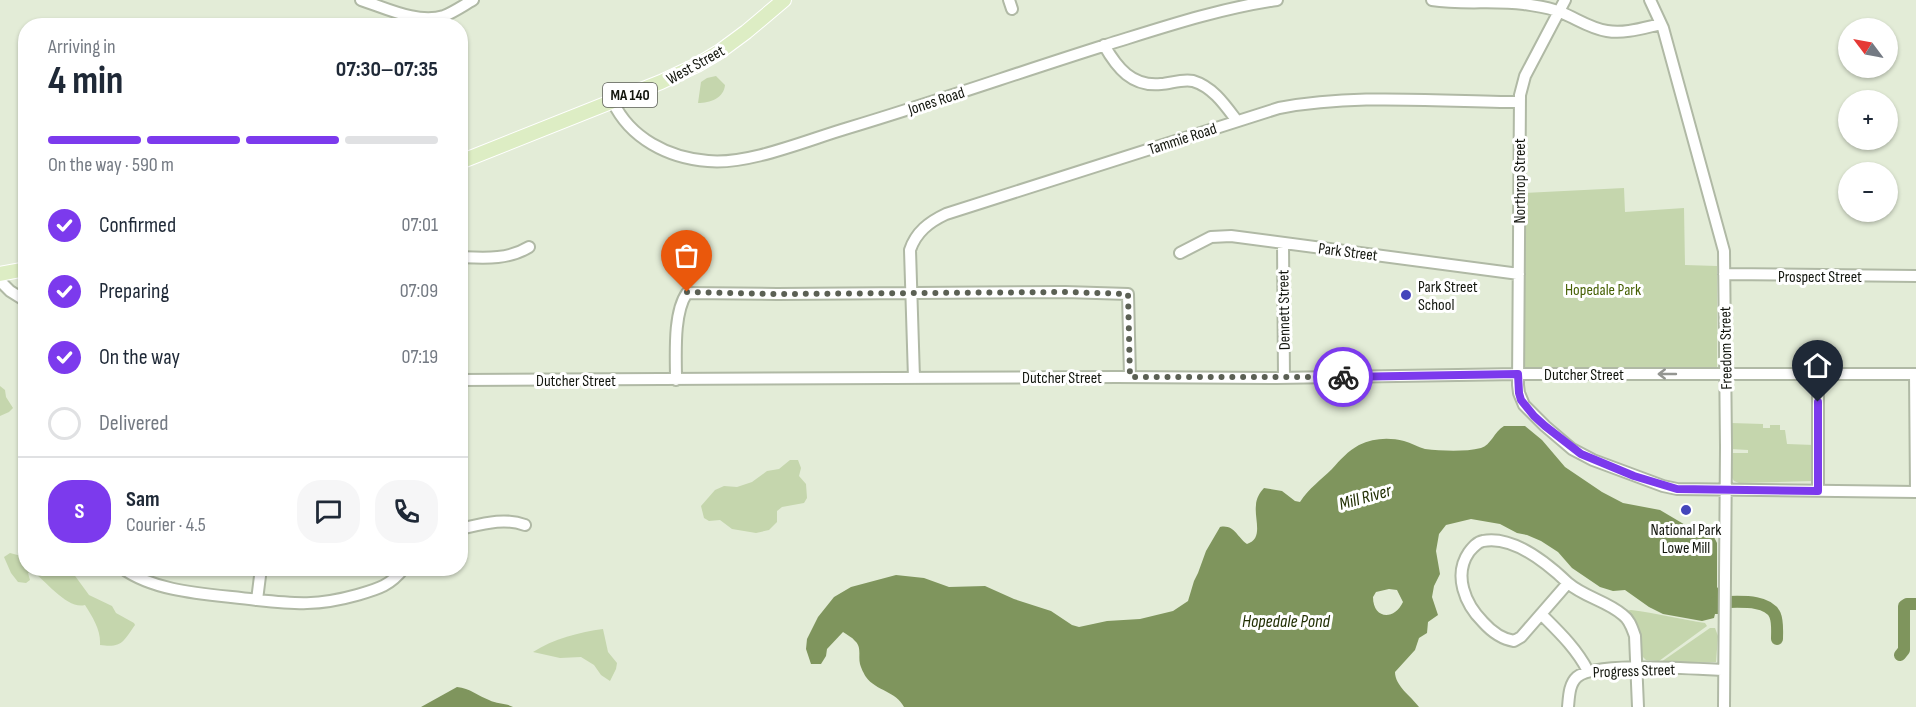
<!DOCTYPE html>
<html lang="en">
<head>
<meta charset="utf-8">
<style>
  :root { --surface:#fff; --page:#f6f6f7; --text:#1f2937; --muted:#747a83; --line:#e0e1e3; --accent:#7c3aed }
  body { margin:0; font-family:"Sofia Sans Condensed",sans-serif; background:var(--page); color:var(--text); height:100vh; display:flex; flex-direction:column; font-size:22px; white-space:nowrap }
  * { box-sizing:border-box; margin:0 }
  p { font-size:20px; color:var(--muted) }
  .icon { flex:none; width:33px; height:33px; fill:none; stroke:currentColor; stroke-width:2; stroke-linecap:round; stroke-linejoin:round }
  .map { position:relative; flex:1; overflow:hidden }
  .sheet { position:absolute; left:18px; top:18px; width:450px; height:558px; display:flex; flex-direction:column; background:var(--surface); border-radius:24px; box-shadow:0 2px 4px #0004 }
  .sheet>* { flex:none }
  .needle { width:39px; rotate:302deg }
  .tools { position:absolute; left:1838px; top:18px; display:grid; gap:12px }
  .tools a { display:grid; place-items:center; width:60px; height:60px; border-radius:50%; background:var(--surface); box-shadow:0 2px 4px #0004; font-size:30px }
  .pin { position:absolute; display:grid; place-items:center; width:51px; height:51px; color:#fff; margin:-62px -26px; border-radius:50% 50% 50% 0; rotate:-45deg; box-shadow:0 0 6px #0007 }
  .pin .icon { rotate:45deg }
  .courier { position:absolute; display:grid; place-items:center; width:60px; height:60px; margin:-30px; border:4px solid #7c3aed; border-radius:50%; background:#fff; color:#222; box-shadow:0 2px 8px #0007 }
  .head em { font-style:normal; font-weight:700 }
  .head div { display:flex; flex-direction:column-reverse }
  .head { display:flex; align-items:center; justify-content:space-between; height:102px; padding:0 30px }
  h1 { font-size:39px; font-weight:700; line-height:45px }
  .bar { display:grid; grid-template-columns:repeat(4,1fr); gap:9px 6px; align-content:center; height:72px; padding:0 30px }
  .bar i { height:8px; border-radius:4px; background:var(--line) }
  .bar .selected { background:var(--accent) }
  .bar p { grid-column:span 4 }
  .line { display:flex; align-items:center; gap:15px; padding:0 30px; border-top:2px solid var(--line) }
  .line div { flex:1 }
  .round { display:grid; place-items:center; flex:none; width:63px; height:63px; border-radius:24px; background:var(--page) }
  ol { padding:0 30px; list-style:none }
  li { display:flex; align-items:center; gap:18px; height:66px }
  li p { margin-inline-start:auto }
  li .icon { padding:6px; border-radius:50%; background:var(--accent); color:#fff; stroke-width:4 }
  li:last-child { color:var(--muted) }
  li i { width:33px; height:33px; border:3px solid var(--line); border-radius:50% }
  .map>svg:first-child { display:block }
</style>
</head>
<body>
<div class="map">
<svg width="1916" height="707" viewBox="0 0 1916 707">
  <rect width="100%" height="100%" fill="#e3ecd7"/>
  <path fill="#c5d6ad" d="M716,76L725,85C724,98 710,103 698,103L701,82L707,78Z
    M1624,188L1625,212L1684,208L1685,265L1717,266V369H1523V193Z
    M0,386L5,390L6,397L13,408L9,412L0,416Z
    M1731,423L1763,424V428H1770V425H1780V430H1785L1787,444L1814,445L1813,481L1739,483L1734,481L1731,476V453H1748V450L1731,449Z
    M790,460H798L801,468L799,476L806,484L807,498L804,503L782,507L777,511V522L769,530L756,533L732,529L720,520L709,521L704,518L701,506L715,490L724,486L737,487L752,482L767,471L779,469Z
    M10,553L25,557L26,568L70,569L89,595L112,606L116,613L134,623L135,625C123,642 122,648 100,645C101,630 93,618 85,605C68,610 46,581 32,571L28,573L30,580L26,583L18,582L11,573L4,557Z
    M1631,610C1656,613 1680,619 1705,623L1707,626L1659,661L1646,660L1641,655L1625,611Z
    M1710,628H1715L1718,636L1716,662H1661Z
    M603,629L608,652L617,663L616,669L610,681L601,675L594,665L581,657L560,658L533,652C553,639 580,632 603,629Z"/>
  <path fill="#7f955d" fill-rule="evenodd" d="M1504,426H1525L1542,440L1565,467L1602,492L1623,503L1660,510L1687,526L1711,531L1717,543V587L1720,591L1729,614H1715L1714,618L1702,621L1663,614L1649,607L1625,590L1613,591L1600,587L1572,568L1558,552L1541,541L1527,535L1517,533L1500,524L1471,519L1446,525L1439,534L1436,551L1440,574L1434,586L1432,597L1438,615L1428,622L1427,633L1419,638L1415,650L1395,672C1395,686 1411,696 1419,707H904C896,691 876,691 866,677C864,674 861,668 860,664C858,656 862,647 855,641C852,637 847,635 843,632L827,649L826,656L821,664H811L806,649L807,639L818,617L834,597L851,587L896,575L924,578L949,587L985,586L1014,599L1051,611L1072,625L1079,627L1107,621L1140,619L1173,611L1188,601L1194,581L1198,573L1206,551L1220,527C1234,524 1237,537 1247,544C1264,539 1254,519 1256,505C1256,499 1260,492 1264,488L1282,491L1295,501L1300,502C1309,488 1321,480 1332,469C1340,460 1348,451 1359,445C1373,438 1389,437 1404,441C1411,443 1418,447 1425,449C1442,451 1465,452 1481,448C1491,445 1494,432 1504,426ZM1389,589L1397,590L1403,602C1394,621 1373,619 1373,597L1376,592Z
    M457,687C470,688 478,696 489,700C497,704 506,703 513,707H421Z"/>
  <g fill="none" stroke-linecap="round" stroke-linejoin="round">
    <path stroke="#7f955d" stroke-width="12" d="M1716,602C1732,603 1767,597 1775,615C1778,622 1777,632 1777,639
      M1900,655L1904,650V606L1907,604H1915"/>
    <defs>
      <path id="minor" d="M361,0C386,8 417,24 444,16C454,12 464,5 473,0
        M1009,0L1012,9
        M1432,0C1462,5 1493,0 1524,4C1536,6 1549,7 1560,12C1576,18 1589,28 1607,31C1625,34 1643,28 1661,24
        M1565,0L1525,76L1520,95L1518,385L1519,393L1524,405L1545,426L1572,449L1593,460L1663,486L1677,489L1916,492
        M1650,0L1663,28L1724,251L1726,447L1724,707
        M1104,45C1117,68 1132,87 1161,84C1172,83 1182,79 1193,81C1213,87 1225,105 1237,121
        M613,102C630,138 668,158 708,161C749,165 807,140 848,128C935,102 1020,72 1106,45C1164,27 1217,9 1277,0
        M1283,243L1284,378
        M1180,253L1211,237L1231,236L1519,274
        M460,257C484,258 508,260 529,247
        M1724,274L1916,276
        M0,281L10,291L26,301
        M1915,374L1916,492
        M914,378L910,250C916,232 929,222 946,214L1279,108C1358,93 1440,102 1520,102
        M460,380L1117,377L1276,378L1518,374H1916
        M676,380C676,355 673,313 687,293L777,294L1065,292L1128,294L1130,377
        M1818,491V375
        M460,529C482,524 504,517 525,525
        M122,568C158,594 213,594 257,600L261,568
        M1568,583C1548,564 1513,535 1483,541C1477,542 1473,547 1469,552C1453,575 1465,604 1483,622C1491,631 1502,639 1514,641L1521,637L1568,583C1584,597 1607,601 1623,615C1630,620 1632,628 1635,636L1638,707
        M257,600C296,604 318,606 357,595C378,589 390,586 404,568
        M1541,614C1559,632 1576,648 1588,671
        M1568,707C1569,697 1569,684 1577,677C1595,661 1696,669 1724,670"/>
      <path id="major" d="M460,162L661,82L697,65L719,52L746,32L784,0
        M0,274L26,269"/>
    </defs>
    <use href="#minor" stroke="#b0b9a5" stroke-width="14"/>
    <use href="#major" stroke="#fff" stroke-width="16"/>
    <use href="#minor" stroke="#fff" stroke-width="10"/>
    <use href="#major" stroke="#ddedc4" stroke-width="14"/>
  </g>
  <defs><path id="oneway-shaft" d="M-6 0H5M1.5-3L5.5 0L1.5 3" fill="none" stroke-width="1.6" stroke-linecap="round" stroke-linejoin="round" transform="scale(1.5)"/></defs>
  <use stroke="#949692" href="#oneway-shaft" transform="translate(1667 374) rotate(-180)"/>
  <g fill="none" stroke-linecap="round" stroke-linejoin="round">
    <path stroke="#5b6054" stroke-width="6" stroke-dasharray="0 10.8" d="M687,292L777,294L1065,292L1128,294L1130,377H1343"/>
    <path stroke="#7c3aed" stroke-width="8" d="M1343,377L1518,374L1519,393L1521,400L1534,416L1545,426L1581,454L1634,476L1677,489L1818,491V402"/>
  </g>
  <g fill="#4446bb" stroke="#fff" stroke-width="2">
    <circle cx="1406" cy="295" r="6"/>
    <circle cx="1686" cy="510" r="6"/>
  </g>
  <g text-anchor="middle" stroke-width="6" stroke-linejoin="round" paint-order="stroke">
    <rect fill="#fff" stroke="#595b56" stroke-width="1.5" x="603" y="83" width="54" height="24" rx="4.5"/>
    <g font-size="15" font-weight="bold" fill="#12150d">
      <text x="630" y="100">MA 140</text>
    </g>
    <g font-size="16" fill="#12150d" stroke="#fff">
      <text transform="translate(695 64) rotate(-29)" y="6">West Street</text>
      <text transform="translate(936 100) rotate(-18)" y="6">Jones Road</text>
      <text transform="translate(1182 138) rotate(-18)" y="6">Tammie Road</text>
      <text transform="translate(1519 181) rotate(-90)" y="6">Northrop Street</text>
      <text transform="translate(1348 251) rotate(7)" y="6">Park Street</text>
      <text x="1820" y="282">Prospect Street</text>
      <text transform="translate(1283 310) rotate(-91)" y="6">Dennett Street</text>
      <text transform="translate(1725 348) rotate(-91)" y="6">Freedom Street</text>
      <text x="1584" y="380">Dutcher Street</text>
      <text x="1062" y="383">Dutcher Street</text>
      <text x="576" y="386">Dutcher Street</text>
      <text transform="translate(1634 670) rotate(-2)" y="6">Progress Street</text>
    </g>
    <g font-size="16" fill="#12150d" stroke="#fff" text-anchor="start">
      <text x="1418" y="292">Park Street<tspan x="1418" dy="18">School</tspan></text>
      <text x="1686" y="535" text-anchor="middle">National Park<tspan x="1686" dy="18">Lowe Mill</tspan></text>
    </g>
    <g font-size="16" fill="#476105" stroke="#fff">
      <text x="1603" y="295">Hopedale Park</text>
    </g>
    <g font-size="18" font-style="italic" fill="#212f03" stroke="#fff">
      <text transform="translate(1365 497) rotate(-16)" y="6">Mill River</text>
      <text x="1286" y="627">Hopedale Pond</text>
    </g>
  </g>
</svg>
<div class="tools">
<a><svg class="needle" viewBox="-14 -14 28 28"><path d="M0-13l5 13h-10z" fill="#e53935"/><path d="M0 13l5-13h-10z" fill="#747a83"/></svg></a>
<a>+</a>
<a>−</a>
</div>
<div class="pin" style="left:687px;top:292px;background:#ea580c"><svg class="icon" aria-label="bag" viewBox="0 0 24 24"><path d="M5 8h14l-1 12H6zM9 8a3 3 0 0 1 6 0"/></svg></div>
<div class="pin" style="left:1818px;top:402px;background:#1f2937"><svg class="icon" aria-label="home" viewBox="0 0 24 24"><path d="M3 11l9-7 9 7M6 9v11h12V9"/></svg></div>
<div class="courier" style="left:1343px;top:377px"><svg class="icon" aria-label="bike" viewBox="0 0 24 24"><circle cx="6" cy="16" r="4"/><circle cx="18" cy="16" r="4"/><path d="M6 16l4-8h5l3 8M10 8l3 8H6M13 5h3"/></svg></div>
<section class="sheet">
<div class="head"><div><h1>4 min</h1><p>Arriving in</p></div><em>07:30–07:35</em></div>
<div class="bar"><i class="selected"></i><i class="selected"></i><i class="selected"></i><i></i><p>On the way · 590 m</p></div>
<ol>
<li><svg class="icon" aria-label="check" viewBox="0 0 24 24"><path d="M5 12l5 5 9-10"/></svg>Confirmed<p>07:01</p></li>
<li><svg class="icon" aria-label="check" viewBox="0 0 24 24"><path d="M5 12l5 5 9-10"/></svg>Preparing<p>07:09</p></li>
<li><svg class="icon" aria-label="check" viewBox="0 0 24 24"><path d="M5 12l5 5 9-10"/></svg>On the way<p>07:19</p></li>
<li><i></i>Delivered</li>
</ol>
<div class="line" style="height:108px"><b class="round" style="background:var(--accent);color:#fff">S</b><div><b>Sam</b><p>Courier · 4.5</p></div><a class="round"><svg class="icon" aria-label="chat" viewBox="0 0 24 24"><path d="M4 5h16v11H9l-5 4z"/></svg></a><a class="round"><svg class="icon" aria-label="phone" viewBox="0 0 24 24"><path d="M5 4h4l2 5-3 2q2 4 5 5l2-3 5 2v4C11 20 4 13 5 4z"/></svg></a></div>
</section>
</div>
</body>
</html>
